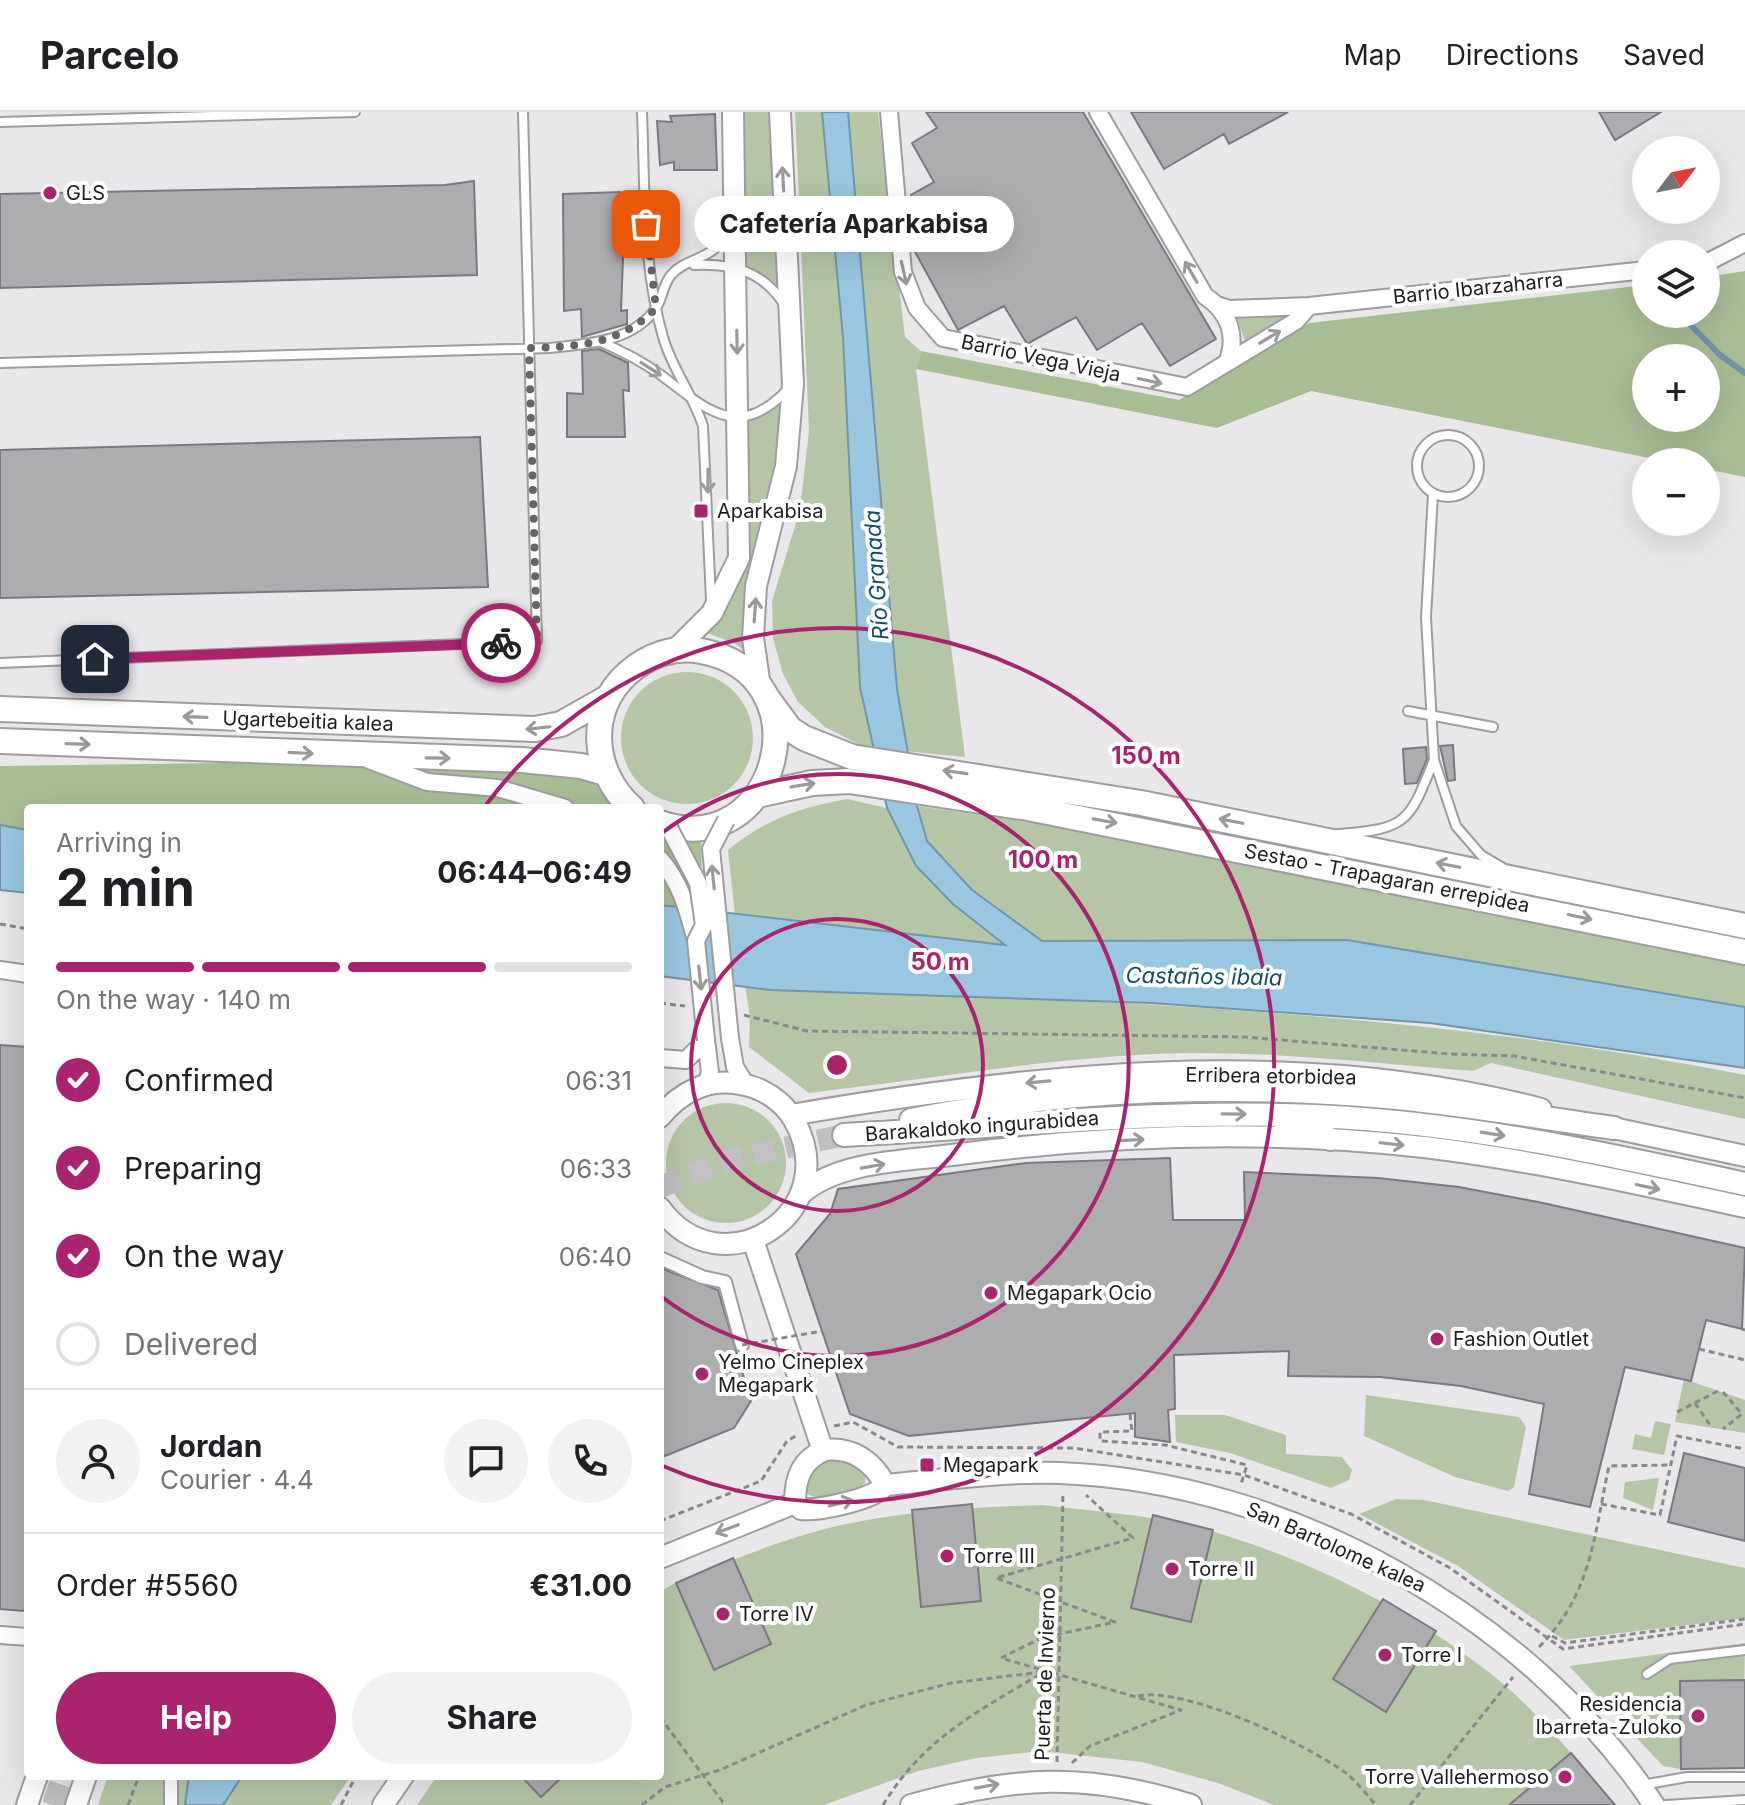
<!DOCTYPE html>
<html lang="en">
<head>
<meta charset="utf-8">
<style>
  :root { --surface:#fff; --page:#f2f2f2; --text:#202124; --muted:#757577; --line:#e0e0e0; --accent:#a9246d }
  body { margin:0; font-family:Inter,sans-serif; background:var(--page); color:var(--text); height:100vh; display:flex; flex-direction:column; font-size:30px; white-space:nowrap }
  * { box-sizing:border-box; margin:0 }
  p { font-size:26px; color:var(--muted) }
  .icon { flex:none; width:44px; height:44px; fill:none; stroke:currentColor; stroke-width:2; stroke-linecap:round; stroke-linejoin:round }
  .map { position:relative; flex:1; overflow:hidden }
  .sheet { position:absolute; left:24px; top:692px; width:640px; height:976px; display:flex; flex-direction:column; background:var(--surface); border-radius:8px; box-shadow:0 8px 32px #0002 }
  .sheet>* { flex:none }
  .needle { width:52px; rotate:58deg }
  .controls { position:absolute; left:1632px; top:24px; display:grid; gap:16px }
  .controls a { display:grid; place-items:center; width:88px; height:88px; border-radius:50%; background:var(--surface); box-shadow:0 8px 32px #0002; font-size:40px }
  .pin { position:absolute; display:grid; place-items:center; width:68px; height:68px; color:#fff; margin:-34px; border-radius:16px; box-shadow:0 4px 12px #0006 }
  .courier { position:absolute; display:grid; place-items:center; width:80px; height:80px; margin:-40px; border:6px solid #a9246d; border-radius:50%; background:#fff; color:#222; box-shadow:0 2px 10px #0007 }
  .bubble { position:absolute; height:56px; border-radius:28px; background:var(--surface); box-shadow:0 8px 32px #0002; font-size:26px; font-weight:700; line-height:56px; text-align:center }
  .head em { font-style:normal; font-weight:700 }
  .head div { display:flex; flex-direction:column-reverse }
  .head { display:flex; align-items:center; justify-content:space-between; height:136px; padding:0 32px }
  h1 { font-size:52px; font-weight:700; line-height:60px }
  .bar { display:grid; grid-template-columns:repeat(4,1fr); gap:12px 8px; align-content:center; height:96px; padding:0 32px }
  .bar i { height:10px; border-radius:6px; background:var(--line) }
  .bar .current { background:var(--accent) }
  .bar p { grid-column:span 4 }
  .line { display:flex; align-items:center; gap:20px; padding:0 32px; border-top:2px solid var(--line) }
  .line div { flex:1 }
  .round { display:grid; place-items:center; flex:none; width:84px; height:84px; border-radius:42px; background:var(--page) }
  ol { padding:0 32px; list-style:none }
  li { display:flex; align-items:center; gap:24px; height:88px }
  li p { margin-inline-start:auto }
  li .icon { padding:8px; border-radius:50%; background:var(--accent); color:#fff; stroke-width:4 }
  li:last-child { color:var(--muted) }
  li i { width:44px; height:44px; border:4px solid var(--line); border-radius:50% }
  .cta { display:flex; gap:16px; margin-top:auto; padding:16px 32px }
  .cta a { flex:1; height:92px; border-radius:48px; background:var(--accent); color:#fff; font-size:32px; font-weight:700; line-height:92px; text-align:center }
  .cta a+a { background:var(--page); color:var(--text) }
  header { display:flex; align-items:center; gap:48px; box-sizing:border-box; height:112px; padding:0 40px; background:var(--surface); border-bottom:2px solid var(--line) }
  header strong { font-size:38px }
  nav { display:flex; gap:44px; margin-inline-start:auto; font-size:28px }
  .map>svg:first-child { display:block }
</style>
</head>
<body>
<header>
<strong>Parcelo</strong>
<nav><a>Map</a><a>Directions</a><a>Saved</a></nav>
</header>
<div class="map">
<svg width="1745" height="1693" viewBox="0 0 1745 1693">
  <rect width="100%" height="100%" fill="#eae7ea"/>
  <path fill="#b5c6a6" d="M733,0H780L789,201L772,175L736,155Z
    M795,0H878L905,225L921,239L916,257L965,645L864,635L825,615L798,590L783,562L773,526L772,489L800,398L809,318Z
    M1288,204L1245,230L1237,205Z
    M793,272L781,381L755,546L734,531L694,516L733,462L739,305L757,301Z
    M621 626a66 66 0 1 1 132 0a66 66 0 1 1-132 0Z
    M847,687L887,696L916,754L953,792L1007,834L735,802L728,738C764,708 801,695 847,687Z
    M917,694L1152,728L1745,853V895L1347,828L1042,829L972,778L927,729Z
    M745,874C1079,888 1415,897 1745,963V1007L1491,951L1473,959C1376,951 1279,940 1182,941C1058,944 932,967 809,981L749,935L750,904Z
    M666 1051a60 60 0 1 1 120 0a60 60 0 1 1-120 0Z
    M1684,1267L1745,1288V1321L1675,1310Z
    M1366,1283L1519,1305L1526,1315L1514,1375L1508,1379L1455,1365L1364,1324Z
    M1175,1303H1225L1286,1323V1342L1342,1345L1352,1358L1349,1368L1331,1376L1230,1341L1176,1330Z
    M1655,1309L1671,1312L1664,1343L1632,1337L1635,1322L1651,1326Z
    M838,1347L859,1355L865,1362V1371C852,1383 821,1392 806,1381L805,1365L820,1351Z
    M1659,1366L1653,1398L1623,1386L1625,1370Z
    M1396,1387L1424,1388L1745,1456V1506L1564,1528L1458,1454L1359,1402Z
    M1043,1393C1098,1400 1157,1403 1211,1419C1313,1449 1411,1498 1495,1565C1540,1602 1578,1649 1616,1693H1274L1218,1671L1142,1650L1041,1639L977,1646L918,1659L824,1693H417L437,1664H660V1480L673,1472C728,1450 783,1426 841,1413C908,1399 975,1395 1043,1393Z
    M1745,1531L1743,1639L1714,1569H1680L1681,1657L1663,1654L1569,1554Z
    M108,1664H351L331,1693H98Z"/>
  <path fill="#a7bd94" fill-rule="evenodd" d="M1745,159V365L1706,357V350H1670L1311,279L1217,316L916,257L921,239L1179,288L1309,211L1646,173V202H1706V165ZM1706,246V306H1646V246Z
    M499,647L605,661L632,696H28V718L0,713V654Z
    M660,711L701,715L702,798L660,793Z"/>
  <path fill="#99c7e2" stroke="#7494a8" stroke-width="2" d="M822,0H848L897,577L917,694L927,729L972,778L1042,829L1347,828L1745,895V956L1430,911L1151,891L770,878L660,864V793L1005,833L953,792L916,754L887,696L860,575L843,225Z
    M0,713L28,718V781L0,778Z
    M189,1664H242L223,1693H185Z"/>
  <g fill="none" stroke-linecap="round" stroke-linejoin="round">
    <path stroke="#7494a8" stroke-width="6" d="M1680,202L1720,243L1745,261"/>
  </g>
  <path fill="#adacaf" stroke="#7b797d" stroke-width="2" d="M926,0H1083L1216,227L1170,254L1142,211L1097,238L1076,205L1027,232L1004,194L958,218L914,138L935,127L911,83L934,70L912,31L937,16Z
    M1131,0H1288L1229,32L1224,22L1164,57Z
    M1599,0H1661L1615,28Z
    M715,2L717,58H674V50L660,53L657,9L672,10L670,4Z
    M474,69L477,163L0,176V82L445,73Z
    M620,80L623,146L621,199L627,198V212L582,225L581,197L564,199L563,82Z
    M599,237L628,251L629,279L623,278L625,325H567V281L583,282L582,239Z
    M480,325L488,475L0,486V338Z
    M1453,633L1455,668L1448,669L1440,634Z
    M1426,635L1427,647L1417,671L1405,672L1403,637Z
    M0,933L28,935V1494L23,1499L0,1497Z
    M1170,1046L1173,1108H1245L1244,1060L1378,1066L1459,1075L1543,1091L1745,1136L1742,1217L1706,1208L1691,1269L1625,1255L1590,1395L1529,1382L1544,1292L1461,1274L1380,1265L1288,1264L1289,1239L1174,1243L1175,1297L1168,1298L1170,1330L1135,1325V1301L909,1324L850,1302L796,1142L830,1102L838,1077L1026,1051Z
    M660,1156L718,1178L751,1289L734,1316L660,1346Z
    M1684,1341L1745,1356V1429L1668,1410Z
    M972,1392L981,1489L921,1495L912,1398Z
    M1153,1403L1213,1418L1191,1510L1131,1496Z
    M733,1446L771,1532L714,1558L676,1471Z
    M1383,1487L1436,1519L1386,1600L1333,1567Z
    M1745,1568V1656L1681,1657L1680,1569Z
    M1571,1641L1615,1693H1509Z
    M521,1664H563L541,1685Z"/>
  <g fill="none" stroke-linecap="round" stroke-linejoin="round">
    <path stroke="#c1bfc1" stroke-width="22" stroke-dasharray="22 11" stroke-linecap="butt" d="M660,1075L730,1048L844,1023
      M53,1693L63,1664"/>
    <defs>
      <path id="service" d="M642,0C645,75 642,152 663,225C672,257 693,283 703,314L711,488
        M0,10L355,0
        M694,153C732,151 764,159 785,194
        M601,230C622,239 643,250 661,263C707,298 739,330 789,276
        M0,251L550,236C586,232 634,230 656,196C663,186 663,171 672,162C686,145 715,149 729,118
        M1417 354a31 31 0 1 1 62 0a31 31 0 1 1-62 0Z
        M1433,382L1426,505L1434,648L1456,714L1481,743L1503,756
        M0,551L537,529L523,0
        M1408,599L1493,615
        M1339,722C1408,717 1409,710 1434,648
        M1647,1562L1670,1547L1745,1538
        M1642,1673L1687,1665H1745
        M1666,1693L1745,1688"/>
      <path id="pedestrian" d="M660,1146L702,1165L725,1170L742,1233
        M171,1664V1693"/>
      <path id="minor" d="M889,0L903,160L917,196L943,226L1187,275L1296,209L1309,194
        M1098,0L1205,184C1229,200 1238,224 1227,251
        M1706,151L1745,131
        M1217,193L1229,197L1309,194L1646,158
        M369,648L427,670L498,676L565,696
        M660,747C681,771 688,799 696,829
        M0,858L28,862
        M730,926L735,955L746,973
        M660,946L686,948L706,928
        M706,973L710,960L706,928
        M0,1523L28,1525"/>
      <path id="tertiary" d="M675,538L712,501L739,446L733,0
        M760,575L753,526L756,474L786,354L793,272L780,0
        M791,1003C1035,961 1299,933 1541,997
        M660,1005C680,980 708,966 740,972C762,975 783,989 794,1008C846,1100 722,1181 660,1096
        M1599,1013L1745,1044
        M802,1081C840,1049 904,1049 952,1043C1107,1023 1268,1017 1424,1035C1532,1048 1639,1072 1745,1095
        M753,1128L823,1339
        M795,1391L801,1397C818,1399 876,1387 885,1373C943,1368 1002,1359 1060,1361C1288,1370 1528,1503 1654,1693
        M795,1391C795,1366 801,1348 825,1338C852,1335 873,1349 885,1373
        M660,1446L795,1391
        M27,1693L37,1664
        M76,1693L86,1664
        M383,1693L403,1664
        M911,1693C1015,1664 1087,1660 1191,1693"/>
      <path id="secondary" d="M911,1008C1068,976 1237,971 1397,986C1469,993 1542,1006 1614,1016
        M1284,1009L1330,1027
        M844,1023C1001,1015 1158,997 1315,1004C1461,1010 1603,1041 1745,1072"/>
      <path id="primary" d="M765,583L790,617L804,626L852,645L1141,691L1745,814
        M0,597L535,617L561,612L609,585
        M0,629L522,648L581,654L605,661
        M757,683L812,671L849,669L1028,696L1745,840
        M632,696C592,661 586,598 628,561C648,543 675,534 701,539C827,562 779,751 660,711"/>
    </defs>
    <use href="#service" stroke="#9f9c9f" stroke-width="12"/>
    <use href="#pedestrian" stroke="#9f9c9f" stroke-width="16"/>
    <use href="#minor" stroke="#9f9c9f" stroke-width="20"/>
    <use href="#tertiary" stroke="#9f9c9f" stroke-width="24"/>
    <use href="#secondary" stroke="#9f9c9f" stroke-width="26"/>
    <use href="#primary" stroke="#9f9c9f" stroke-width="28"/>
    <path stroke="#8a888a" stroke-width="3" stroke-dasharray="6 4" stroke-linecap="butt" d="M0,812L28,817
      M660,891L685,894
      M744,903L807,919L1245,925L1450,942L1514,944L1745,986
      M1742,1217L1745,1218
      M1699,1237L1745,1248
      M1723,1280L1742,1302L1723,1317
      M1695,1291L1712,1316
      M1677,1300L1718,1279
      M1130,1302L1132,1319L1100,1320V1329L1165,1333L1247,1353L1241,1372
      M834,1314L853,1310L898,1335L1074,1336L1244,1363L1351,1402L1450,1456L1563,1537L1745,1512
      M1601,1392L1660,1403L1677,1324L1745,1337
      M660,1409L761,1369L787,1329L796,1324
      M1552,1524L1565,1531L1745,1507
      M1539,1535C1592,1482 1594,1423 1609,1354L1671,1353
      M1138,1584C1188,1575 1304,1631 1346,1661C1357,1670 1367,1683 1376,1693
      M660,1605L725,1693
      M1057,1650L1063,1381
      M1072,1651L1090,1634L1181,1598L1001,1546L1041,1526L1115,1510L996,1466L1133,1426L1086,1383
      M128,1693L139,1664
      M341,1693L356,1664
      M642,1693L665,1675L720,1658L866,1593L951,1571L1042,1560
      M883,1693C924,1626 977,1600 1042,1561
      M1410,1693L1513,1565"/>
    <use href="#service" stroke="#fff" stroke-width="8"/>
    <use href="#pedestrian" stroke="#fff" stroke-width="12"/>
    <use href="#minor" stroke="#fff" stroke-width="16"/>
    <use href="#tertiary" stroke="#fff" stroke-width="20"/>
    <use href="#secondary" stroke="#fff" stroke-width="22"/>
    <use href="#primary" stroke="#fff" stroke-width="24"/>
    <defs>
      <path id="minor-bridge" d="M726,708L711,737L730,926
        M668,714L698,771L704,813L696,829L706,928"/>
    </defs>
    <use href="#minor-bridge" stroke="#9f9c9f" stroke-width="20" stroke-linecap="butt"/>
    <path stroke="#8a888a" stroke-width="3" stroke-dasharray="6 4" stroke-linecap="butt" d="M742,1233L822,1219"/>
    <use href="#minor-bridge" stroke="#fff" stroke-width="16"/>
  </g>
  <defs><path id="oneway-shaft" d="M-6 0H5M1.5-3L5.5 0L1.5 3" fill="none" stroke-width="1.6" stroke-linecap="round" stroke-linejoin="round" transform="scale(2)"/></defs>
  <g stroke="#9a9a9a">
    <use href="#oneway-shaft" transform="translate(783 67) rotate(-93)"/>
    <use href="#oneway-shaft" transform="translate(1191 160) rotate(-120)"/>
    <use href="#oneway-shaft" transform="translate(904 161) rotate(77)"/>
    <use href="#oneway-shaft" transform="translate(1270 225) rotate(-31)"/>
    <use href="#oneway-shaft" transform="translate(737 230) rotate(89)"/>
    <use href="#oneway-shaft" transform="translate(651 257) rotate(33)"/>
    <use href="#oneway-shaft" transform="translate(1150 269) rotate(12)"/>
    <use href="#oneway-shaft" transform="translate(708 369) rotate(90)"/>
    <use href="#oneway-shaft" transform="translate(755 498) rotate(-86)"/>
    <use href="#oneway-shaft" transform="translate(195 605) rotate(-178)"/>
    <use href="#oneway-shaft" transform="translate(538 616) rotate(174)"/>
    <use href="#oneway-shaft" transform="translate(78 632) rotate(2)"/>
    <use href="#oneway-shaft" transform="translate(301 641) rotate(3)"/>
    <use href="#oneway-shaft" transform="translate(438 646) rotate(1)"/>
    <use href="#oneway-shaft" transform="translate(955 660) rotate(-172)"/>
    <use href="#oneway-shaft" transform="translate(803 673) rotate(-9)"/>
    <use href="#oneway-shaft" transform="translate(1105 709) rotate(10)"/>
    <use href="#oneway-shaft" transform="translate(1231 709) rotate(-169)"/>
    <use href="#oneway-shaft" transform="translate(1448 753) rotate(-169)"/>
    <use href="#oneway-shaft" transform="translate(713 765) rotate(-96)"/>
    <use href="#oneway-shaft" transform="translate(1580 805) rotate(12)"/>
    <use href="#oneway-shaft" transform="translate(700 866) rotate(84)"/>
    <use href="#oneway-shaft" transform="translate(1038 970) rotate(175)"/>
    <use href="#oneway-shaft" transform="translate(1234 1002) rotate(1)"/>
    <use href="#oneway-shaft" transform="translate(1493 1022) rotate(9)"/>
    <use href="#oneway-shaft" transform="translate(1132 1028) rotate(-3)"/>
    <use href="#oneway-shaft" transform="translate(1392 1032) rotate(6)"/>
    <use href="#oneway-shaft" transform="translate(873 1054) rotate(-10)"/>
    <use href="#oneway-shaft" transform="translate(1648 1075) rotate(12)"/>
    <use href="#oneway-shaft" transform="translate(841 1391) rotate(-14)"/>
    <use href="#oneway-shaft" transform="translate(727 1417) rotate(159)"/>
    <use href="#oneway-shaft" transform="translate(987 1674) rotate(-10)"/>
  </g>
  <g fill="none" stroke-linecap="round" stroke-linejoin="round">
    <path stroke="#666466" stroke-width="8" stroke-dasharray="0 14.4" d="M501,531L537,529L529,236C577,235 622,232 656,196L646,112"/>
    <path stroke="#a9246d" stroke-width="10" d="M95,547L501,531"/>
  </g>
  <g fill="none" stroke="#a9246d" stroke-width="4">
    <circle cx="837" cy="953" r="146"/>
    <path d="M662 721A291 291 0 1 1 662 1185"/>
    <path d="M486 693A437 437 0 1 1 663 1354"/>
  </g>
  <g fill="#a9246d" stroke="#fff" stroke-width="3">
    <circle cx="50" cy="81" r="8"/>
    <rect x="693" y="391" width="16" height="16" rx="4"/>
    <circle cx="991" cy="1181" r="8"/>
    <circle cx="1437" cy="1227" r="8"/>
    <circle cx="702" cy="1262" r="8"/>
    <rect x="919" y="1345" width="16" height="16" rx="4"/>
    <circle cx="947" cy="1444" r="8"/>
    <circle cx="1172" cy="1457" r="8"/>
    <circle cx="723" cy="1502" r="8"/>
    <circle cx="1385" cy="1543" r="8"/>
    <circle cx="1698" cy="1604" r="8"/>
    <circle cx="1565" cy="1665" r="8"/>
  </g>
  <g text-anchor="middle" stroke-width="8" stroke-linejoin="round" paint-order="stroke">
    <g font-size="20" fill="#1f1e1f" stroke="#fff" text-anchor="start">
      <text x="66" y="88">GLS</text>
      <text x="717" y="406">Aparkabisa</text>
      <text x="1007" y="1188">Megapark Ocio</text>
      <text x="1453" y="1234">Fashion Outlet</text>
      <text x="718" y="1257">Yelmo Cineplex<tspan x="718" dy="23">Megapark</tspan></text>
      <text x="943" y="1360">Megapark</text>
      <text x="963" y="1451">Torre III</text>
      <text x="1188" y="1464">Torre II</text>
      <text x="739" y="1509">Torre IV</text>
      <text x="1401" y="1550">Torre I</text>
      <text x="1682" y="1599" text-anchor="end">Residencia<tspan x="1682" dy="23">Ibarreta-Zuloko</tspan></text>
      <text x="1549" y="1672" text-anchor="end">Torre Vallehermoso</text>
    </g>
    <g font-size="20" fill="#1f1e1f" stroke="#fff">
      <text transform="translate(1478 176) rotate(-6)" y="7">Barrio Ibarzaharra</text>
      <text transform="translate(1041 246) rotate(12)" y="7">Barrio Vega Vieja</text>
      <text transform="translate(308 609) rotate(2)" y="7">Ugartebeitia kalea</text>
      <text transform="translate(1387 766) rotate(11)" y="7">Sestao - Trapagaran errepidea</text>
      <text transform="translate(1271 964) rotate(1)" y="7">Erribera etorbidea</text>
      <text transform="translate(982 1014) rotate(-4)" y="7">Barakaldoko ingurabidea</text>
      <text transform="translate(1336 1435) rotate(24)" y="7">San Bartolome kalea</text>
      <text transform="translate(1045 1562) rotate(-88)" y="7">Puerta de Invierno</text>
    </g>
    <g font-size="22" font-style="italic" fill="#114c67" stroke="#fff">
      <text transform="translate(876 463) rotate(-94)" y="8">Río Granada</text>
      <text transform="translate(1204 864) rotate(1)" y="8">Castaños ibaia</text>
    </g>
  </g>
  <circle cx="837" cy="953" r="12" fill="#a9246d" stroke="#fff" stroke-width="4"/>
  <g font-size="24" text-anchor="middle" font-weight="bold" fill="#a9246d" stroke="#fff" stroke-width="8" stroke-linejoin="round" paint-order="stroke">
    <text x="1146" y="652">150 m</text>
    <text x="1043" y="756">100 m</text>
    <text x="940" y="858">50 m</text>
  </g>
</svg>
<div class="controls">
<a><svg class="needle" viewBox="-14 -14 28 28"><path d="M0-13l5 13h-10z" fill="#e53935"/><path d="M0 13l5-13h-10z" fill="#757577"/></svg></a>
<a><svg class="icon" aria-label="layers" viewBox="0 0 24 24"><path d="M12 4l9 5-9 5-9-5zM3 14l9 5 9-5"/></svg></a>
<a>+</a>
<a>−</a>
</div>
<div class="pin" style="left:646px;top:112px;background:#ea580c"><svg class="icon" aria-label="bag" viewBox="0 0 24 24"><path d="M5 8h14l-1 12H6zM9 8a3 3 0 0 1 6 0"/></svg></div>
<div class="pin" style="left:95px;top:547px;background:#1f2937"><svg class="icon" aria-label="home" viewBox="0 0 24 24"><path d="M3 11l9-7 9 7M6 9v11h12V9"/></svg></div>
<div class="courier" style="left:501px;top:531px"><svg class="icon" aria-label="bike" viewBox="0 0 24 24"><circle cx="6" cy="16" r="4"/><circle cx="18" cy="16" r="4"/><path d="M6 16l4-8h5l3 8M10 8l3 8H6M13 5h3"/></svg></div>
<div class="bubble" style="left:694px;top:84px;width:320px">Cafetería Aparkabisa</div>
<section class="sheet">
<div class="head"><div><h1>2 min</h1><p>Arriving in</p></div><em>06:44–06:49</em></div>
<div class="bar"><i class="current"></i><i class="current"></i><i class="current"></i><i></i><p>On the way · 140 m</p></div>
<ol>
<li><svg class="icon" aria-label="check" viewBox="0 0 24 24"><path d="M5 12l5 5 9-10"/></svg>Confirmed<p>06:31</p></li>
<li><svg class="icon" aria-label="check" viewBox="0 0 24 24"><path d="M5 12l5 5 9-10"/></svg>Preparing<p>06:33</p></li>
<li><svg class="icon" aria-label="check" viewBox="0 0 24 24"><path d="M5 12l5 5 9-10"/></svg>On the way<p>06:40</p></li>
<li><i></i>Delivered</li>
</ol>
<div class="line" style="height:144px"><a class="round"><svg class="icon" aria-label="person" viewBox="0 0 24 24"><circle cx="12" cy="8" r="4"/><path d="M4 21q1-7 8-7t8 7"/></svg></a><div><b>Jordan</b><p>Courier · 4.4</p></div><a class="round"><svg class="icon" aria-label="chat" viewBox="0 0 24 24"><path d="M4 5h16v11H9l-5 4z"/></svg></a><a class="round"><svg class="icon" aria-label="phone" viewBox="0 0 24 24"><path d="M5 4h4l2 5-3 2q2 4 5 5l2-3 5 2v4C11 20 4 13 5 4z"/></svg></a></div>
<div class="line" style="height:104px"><div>Order #5560</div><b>€31.00</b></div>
<div class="cta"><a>Help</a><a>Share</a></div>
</section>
</div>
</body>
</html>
